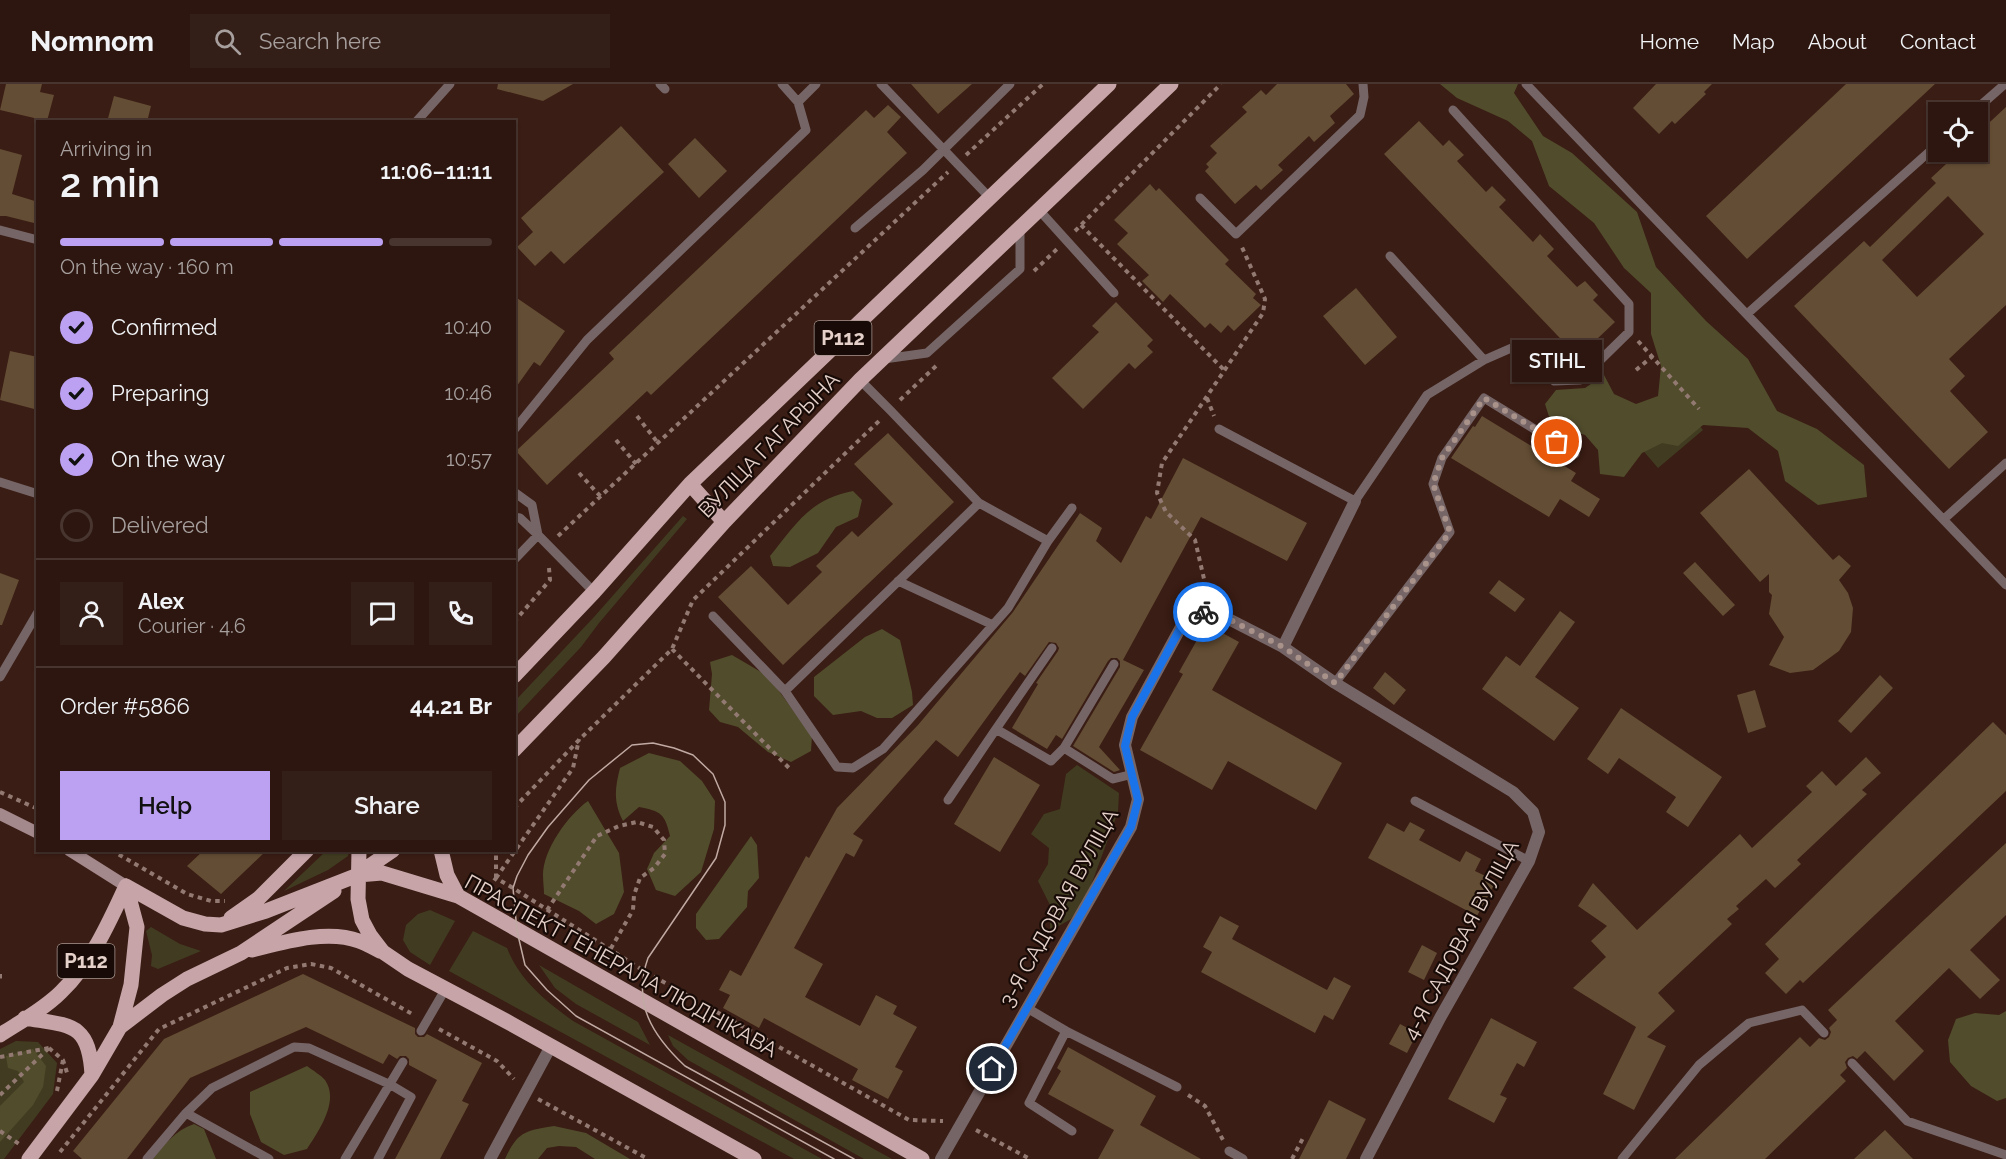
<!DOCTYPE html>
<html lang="en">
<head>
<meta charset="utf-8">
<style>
  :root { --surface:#2c160f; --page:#341f18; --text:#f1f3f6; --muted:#a69f9e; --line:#48352f; --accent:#bca0f2 }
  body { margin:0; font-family:Raleway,sans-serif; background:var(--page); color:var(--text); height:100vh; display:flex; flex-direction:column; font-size:22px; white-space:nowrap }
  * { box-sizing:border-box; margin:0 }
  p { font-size:20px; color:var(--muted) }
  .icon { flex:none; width:33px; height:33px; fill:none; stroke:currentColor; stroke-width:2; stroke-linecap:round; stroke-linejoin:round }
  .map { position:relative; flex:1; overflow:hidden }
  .panel { position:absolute; left:36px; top:36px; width:480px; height:732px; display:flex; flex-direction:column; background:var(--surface); border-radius:0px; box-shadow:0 2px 4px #0004,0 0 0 2px var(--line) }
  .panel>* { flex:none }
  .fabs { position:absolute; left:1928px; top:18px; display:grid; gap:12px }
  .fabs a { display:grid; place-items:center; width:60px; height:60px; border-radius:0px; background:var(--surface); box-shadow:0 2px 4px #0004,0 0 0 2px var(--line); font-size:30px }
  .pin { position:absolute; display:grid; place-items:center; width:51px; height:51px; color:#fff; margin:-26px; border:3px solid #fff; border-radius:50%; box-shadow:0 2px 6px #0007 }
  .courier { position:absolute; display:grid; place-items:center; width:60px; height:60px; margin:-30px; border:4px solid #1a73e8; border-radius:50%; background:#fff; color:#222; box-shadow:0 2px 8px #0007 }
  .bubble { position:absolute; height:42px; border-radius:0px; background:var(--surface); box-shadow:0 2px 4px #0004,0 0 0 2px var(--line); font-size:20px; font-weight:600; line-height:42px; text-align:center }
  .head em { font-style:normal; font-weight:600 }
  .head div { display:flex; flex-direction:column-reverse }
  .head { display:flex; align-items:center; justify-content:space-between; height:102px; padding:0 24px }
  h1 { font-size:39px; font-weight:600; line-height:45px }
  .bar { display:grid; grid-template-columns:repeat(4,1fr); gap:9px 6px; align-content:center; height:72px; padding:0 24px }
  .bar i { height:8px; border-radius:4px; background:var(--line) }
  .bar .active { background:var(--accent) }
  .bar p { grid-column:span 4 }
  .line { display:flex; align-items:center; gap:15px; padding:0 24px; border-top:2px solid var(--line) }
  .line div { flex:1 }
  .round { display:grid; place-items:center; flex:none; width:63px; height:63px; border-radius:0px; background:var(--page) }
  ol { padding:0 24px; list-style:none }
  li { display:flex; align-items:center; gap:18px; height:66px }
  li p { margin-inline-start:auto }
  li .icon { padding:6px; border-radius:50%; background:var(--accent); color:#111; stroke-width:4 }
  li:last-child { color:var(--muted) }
  li i { width:33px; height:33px; border:3px solid var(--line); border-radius:50% }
  .primary-button { display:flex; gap:12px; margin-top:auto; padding:12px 24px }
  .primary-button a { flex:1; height:69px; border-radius:0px; background:var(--accent); color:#111; font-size:24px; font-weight:600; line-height:69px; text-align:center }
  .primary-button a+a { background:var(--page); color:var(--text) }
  header { display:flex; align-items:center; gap:36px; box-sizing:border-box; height:84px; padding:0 30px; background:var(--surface); border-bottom:2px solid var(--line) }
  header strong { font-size:28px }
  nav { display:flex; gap:33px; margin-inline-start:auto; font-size:21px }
  .search { width:420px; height:54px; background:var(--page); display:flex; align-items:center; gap:15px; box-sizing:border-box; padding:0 21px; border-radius:0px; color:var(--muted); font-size:22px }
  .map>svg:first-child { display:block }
</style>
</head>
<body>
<header>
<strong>Nomnom</strong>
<div class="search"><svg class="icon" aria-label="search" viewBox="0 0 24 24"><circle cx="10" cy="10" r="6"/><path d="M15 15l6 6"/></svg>Search here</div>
<nav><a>Home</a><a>Map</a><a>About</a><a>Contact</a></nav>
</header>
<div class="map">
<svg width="2006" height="1075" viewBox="0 0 2006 1075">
  <rect width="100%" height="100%" fill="#3a1d14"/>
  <path fill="#413c21" d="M1679,317L1703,346L1658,384L1634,356Z
    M683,432L687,435L599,539L581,563L515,633V617L594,533Z
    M1077,681L1119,709L1118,728L1086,815L1071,835L1050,847V821L1038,797L1048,780L1049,764L1031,750L1044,730L1060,725L1066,690Z
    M326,767H349L348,772L328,786L284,807Z
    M430,826L455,837L430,881L410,868L403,856L406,841L418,830Z
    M151,843L180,860L201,867L158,885L151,882L152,871L146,847Z
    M473,847L507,864C520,897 546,917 573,937L822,1075H794L449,887Z
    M539,881L638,938L650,961L576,920L555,904Z
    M668,951L695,966L892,1075H864L688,976L673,962Z
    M16,957L38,958L57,979L53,1010L4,1075H0V965Z"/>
  <path fill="#514c2c" d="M1440,0H1518L1514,9L1543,52L1572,69L1637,128L1656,183L1706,237L1748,275L1777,327L1817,345L1864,381L1867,413L1818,421L1785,397L1778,367L1748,344L1703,341L1678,362L1662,359L1642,369L1624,393L1600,390L1598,366L1585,351L1552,342L1545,320L1556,306L1585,304L1604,291L1614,310L1636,320L1658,312L1661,282L1651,250V209L1624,184L1594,139L1549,102L1532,57L1508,37L1457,14Z
    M853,407L862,416L858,433L836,443L818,469L790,483L773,482L770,472C796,440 810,415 853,407Z
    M882,545L900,556L912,608L913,621L892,634H877L861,627L833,631L814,612V593L865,553Z
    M732,571L768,592L812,652L811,667L791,678L768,668L738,643L720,638L709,626L712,590L710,578Z
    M649,669L680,677L702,697L715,717L714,745L701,788L675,812L656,806L647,785L654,769L670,752C665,730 661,727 639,723L623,737C613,717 615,704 620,684Z
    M588,717L619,769L624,808L614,830L596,840L579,827L544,810C544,804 543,798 543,791C543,766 568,731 588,717Z
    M751,752L757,761L759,794L748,807L747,823L719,855L706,856L696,844V830Z
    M2006,927V1014L1997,1017L1971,1002L1950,978L1948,956L1956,935L1975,929L1999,931Z
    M33,965L46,982L43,1003L33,1021L0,1058V1022L24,998L18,987L8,984L6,972Z
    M307,982C312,986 321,991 325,996C340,1017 318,1048 307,1065L284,1071L261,1058L250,1030V1008Z
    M194,1040L204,1045L216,1075H152C165,1061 175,1046 194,1040Z
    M554,1042L586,1049L630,1075H595L576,1063L559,1062L547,1064L538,1075H505C518,1047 525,1047 554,1042Z"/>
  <path fill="#634d34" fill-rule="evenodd" d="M6,0H42L40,8L54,11L47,37L0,26Z
    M498,0H573L543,17L497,5Z
    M911,0H972L938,30Z
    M1277,0H1346L1354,10L1330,32L1335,39L1314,58L1309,52L1278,81L1283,86L1261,106L1256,101L1235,120L1205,87L1209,83L1206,80L1217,69L1210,62L1247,28L1242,23L1261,6L1266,11Z
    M1656,0H1712L1704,8L1706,10L1675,40L1672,37L1659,50L1633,24Z
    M1846,0H1935L1747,175L1706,132Z
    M114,12L151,22L147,38H107Z
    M888,21L901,33L887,48L907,69L651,311L647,307L547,401L516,367L614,275L609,269L866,26L874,34Z
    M2006,23V221L1949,275L1965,292L1950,307L1988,348L1949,385L1794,222L1864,157L1870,163L1936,99L1931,94L1959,68H1977V50ZM1948,112L1984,150L1917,213L1882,176Z
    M1419,37L1443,62L1449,56L1464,71L1457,77L1486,108L1492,102L1506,116L1499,123L1533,158L1540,150L1554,165L1547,172L1577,203L1585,197L1598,211L1593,216L1615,238L1578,273L1384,70Z
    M621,42L664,88L564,180L551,167L535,182L517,163L533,148L521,134Z
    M695,54L727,87L699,114L668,80Z
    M0,65L22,71L12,110L38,118V140L6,132H0Z
    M1150,100L1156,107L1159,104L1229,176L1225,180L1256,210L1253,214L1261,221L1234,247L1228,241L1221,249L1210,239L1205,244L1170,210L1163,218L1142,197L1149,191L1117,160L1128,149L1114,136Z
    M1356,204L1397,253L1365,281L1323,232Z
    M514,212L565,247L540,282L534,278L514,306Z
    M1116,218L1153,256L1147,262L1153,268L1135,285L1129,279L1083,325L1052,294L1099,248L1092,242Z
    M10,267L38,273V326L0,316Z
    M1482,332L1576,389L1571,397L1600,415L1589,433L1560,415L1549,433L1451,374L1473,342L1475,343Z
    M888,349L954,418L783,581L718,513L751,482L788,521L822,488L816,482L852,447L858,453L893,420L854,380Z
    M1183,374L1307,439L1287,477L1201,433L1123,576L1144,586L1099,663L1120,686L1114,688L1073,662L1120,583V577L1117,574H1111L1108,577L1062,655L1056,651L1047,665L1012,644L1038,600L1036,599L1058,567L1059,564L1056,559L1049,558L1025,592L1020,588L958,673L936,656L853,750L863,756L854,773L846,769L794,864L823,880L805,913L860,942L876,911L897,922L893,930L917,943L895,983L903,987L888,1015L852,996L858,985L764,934L759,944L723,924L730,911L719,906L730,886L741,892L806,772L809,774L837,724L918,641L1013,528L1080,429L1102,444L1096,457L1121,479L1146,432L1151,435Z
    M1749,385L1833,476L1839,471L1851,482L1839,496L1848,509L1853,524L1851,548L1839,567L1813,586L1790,589L1769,581L1784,553L1769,530L1772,511L1769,508V490L1760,498L1700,429Z
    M1695,478L1735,521L1723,532L1683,489Z
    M0,489L19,496L2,541H0Z
    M1499,496L1525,515L1515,528L1489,509Z
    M1560,527L1575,538L1535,593L1579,624L1554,657L1482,605L1506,572L1520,582Z
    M1206,540L1239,558L1212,606L1342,679L1316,726L1228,677L1212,706L1140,666L1183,590L1179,588Z
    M1385,588L1406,606L1394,621L1373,604Z
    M1880,591L1893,604L1851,649L1838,637Z
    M1755,606L1766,643L1748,649L1737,611Z
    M1621,624L1722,693L1688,743L1666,728L1676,713L1619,674L1608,690L1587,675Z
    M1993,638L2006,651V707L1803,899L1800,896L1786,910L1765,889L1779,875L1765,860Z
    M994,673L1040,701L1000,768L954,740Z
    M1866,673L1881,689L1862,706L1867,710L1797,776L1801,780L1775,804L1766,795L1736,822L1739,825L1727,835L1732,840L1658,909L1675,927L1647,953L1666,962L1634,1026L1603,1010L1636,943L1573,904L1606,873L1591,857L1607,842L1578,822L1593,799L1637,846L1740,750L1752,764L1812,708L1806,702L1822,687L1836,702Z
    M1410,738L1425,746L1419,756L1460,778L1466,767L1481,775L1475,787L1496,797L1477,832L1368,774L1387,739L1404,748Z
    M2006,759V831L1970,866L2000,896L1980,915L1949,884L1895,937L1924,967L1894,997L1865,967L1857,975L1853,972L1848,974L1845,978L1847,984L1840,991L1846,997L1765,1075H1675L1800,953L1810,963L1819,954L1825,956L1829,953L1831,948L1829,944L1837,936L1828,926Z
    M204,766H267L221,810L187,782Z
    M1220,832L1239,842L1232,855L1327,906L1334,893L1351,902L1333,936L1324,931L1315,949L1201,888L1212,868L1203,863Z
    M1422,861L1437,869L1424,896L1408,888Z
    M303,890L415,944V950L418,953H424L427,950L482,979L462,1017L469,1020L440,1075H395L437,996L409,981V975L406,972H400L397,975L389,970L383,980L306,943L190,994L127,1075H82L73,1067L164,955Z
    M1491,934L1537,958L1524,983L1517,979L1500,1011L1507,1014L1494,1039L1448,1015Z
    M1400,940L1417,949L1407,969L1389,960Z
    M1068,963L1156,1012L1140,1041L1201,1075H1098L1114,1046L1048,1010L1061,987L1057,984Z
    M1329,1016L1366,1035L1346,1075H1299Z
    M1885,1046L1913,1075H1854Z"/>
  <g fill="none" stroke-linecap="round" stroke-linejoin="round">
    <path stroke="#927a72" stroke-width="4" stroke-dasharray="4.5 4.5" stroke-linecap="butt" d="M966,71L1043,0
      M1081,141L1225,287
      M1075,147L1221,0
      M1034,187L1057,165
      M1638,257L1699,325
      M1636,286L1653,272
      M1207,314L1214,332
      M900,316L936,282
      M637,332L658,359
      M616,356L636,380
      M579,389L601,413
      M558,452L948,88
      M1208,512L1195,456L1166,428L1157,409L1162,379L1263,229L1265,215L1241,161
      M514,538L550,496L549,484
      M672,565L789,684
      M0,708L38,725
      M514,724L580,655L672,565L693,516L880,336
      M111,766L187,810L211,817H225
      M496,794L573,684L579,655
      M496,794V766
      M489,804L496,794L513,804L644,887L909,1036L943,1037
      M547,826L597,752L619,742L637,738L653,743L664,756L665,770L654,784L640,794L634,811L633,826L610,866
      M0,890V895
      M439,945L497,977L514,995
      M49,964L63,976L68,992
      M0,973L49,964
      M57,1007L63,976
      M0,1011L49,964
      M1188,1011L1205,1022L1223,1056
      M538,1015L648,1075
      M976,1046L1030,1075
      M0,1047L19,1060
      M60,1068L159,945L287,884L311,880L331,884L414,931
      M1292,1075L1303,1054"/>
    <path stroke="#766567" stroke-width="9" d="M660,0L665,5
      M782,0L798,18L816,0
      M881,0L990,114
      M1526,0L2006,501
      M1453,26L1629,220V248L1580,296L1554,297L1516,262L1484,276
      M1973,28L2005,0
      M416,38L450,0
      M1200,114L1236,150L1360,31L1364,13L1363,0
      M1039,126L1114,209
      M855,144L923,86L1010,0
      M0,146L38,156
      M1747,230L1938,60
      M884,275L927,269L1020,185V144
      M1219,345L1355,417L1427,311L1484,276L1390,172
      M514,346L587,256L806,46L798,18
      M0,398L38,410
      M514,408L532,421L538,451L594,508
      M514,433L520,434L538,451L514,476
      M1944,435L2006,379
      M1048,457L1072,424
      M898,497L993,541
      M713,532L785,607L979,419L890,326L860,296
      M1052,564L996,645L1051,677L1064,664L1113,695L1133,690
      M0,593L38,528
      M1335,599L1450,448L1433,400L1442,374L1484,314L1575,370
      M785,607L837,683L853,684L883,665L1008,524L1048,457L979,419
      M1064,664L1114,580
      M948,716L996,645
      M1415,717L1529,777
      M1027,924L1066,947L1029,1019L1072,1047
      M421,947L446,904
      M1066,947L1177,1003
      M1852,979L1907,1037L2006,1071
      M186,1029L269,1075
      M1229,1067L1243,1075
      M147,1075L186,1029L212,1004L294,963L309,964L391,1001L411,1013L378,1075
      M345,1075L403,978
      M1622,1075L1699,981L1749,939L1802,926L1824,949"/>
    <path stroke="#766567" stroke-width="12" d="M1283,563L1335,599L1513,708L1533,728L1539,748L1529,777L1440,934L1366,1075
      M490,1075L551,962
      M941,1075L1131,743L1138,715L1125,661L1132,633L1187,532L1211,526L1283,563L1355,417"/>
    <path stroke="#a3888c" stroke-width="12" d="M0,730L38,749
      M69,766L126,802"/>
    <path stroke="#c6a4a8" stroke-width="15" d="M690,400L724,438
      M514,592L594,508L690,400L1109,0
      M514,666L604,573L724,438L860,296L1171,0
      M359,766L358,815L362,836L370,851L383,868L408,885L506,937L754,1075
      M441,766L447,791L458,812
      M358,790L393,766
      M126,802L183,834L205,840L221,841L266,827L358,791L382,789L458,812L922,1075
      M231,834L258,815L307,766
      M252,866C284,858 327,845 359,857C366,859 373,864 380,867
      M25,934C71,942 89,938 92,991
      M120,943L131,901L137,843L126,802
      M0,951C20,938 44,925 61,908C91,879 109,839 126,802
      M29,1075L92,991L120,943L162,911L187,895L241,869L334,807"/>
    <path stroke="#c0aaa3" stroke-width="1.5" d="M834,1075L576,932L547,906L525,881L517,847L513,804L517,792L528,771L548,743L589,696L632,661L653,659L674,664L693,671L713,690L725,718V741L716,774L648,874C632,919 652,951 685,982L854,1075"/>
  </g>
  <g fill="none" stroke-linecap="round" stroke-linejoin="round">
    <path stroke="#a9928a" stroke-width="6" stroke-dasharray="0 10.8" d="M1203,528L1211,526L1283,563L1335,599L1450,448L1433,400L1442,374L1484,314L1557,358"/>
    <path stroke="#1a73e8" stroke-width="8" d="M992,985L1131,743L1138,716L1125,662L1132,633L1187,532L1203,528"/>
  </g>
  <g text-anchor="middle" stroke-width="4.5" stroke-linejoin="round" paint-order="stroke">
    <g fill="#180b07" stroke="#a89690" stroke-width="1.5">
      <rect x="814.5" y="237" width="57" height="34" rx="4.5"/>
      <rect x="57.5" y="860" width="57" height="34" rx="4.5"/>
    </g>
    <g font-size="20" font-weight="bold" fill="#e5d1ca">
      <text x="843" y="261">Р112</text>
      <text x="86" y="884">Р112</text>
    </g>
    <g font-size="21" fill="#e5d1ca" stroke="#180b07">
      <text transform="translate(769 361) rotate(-46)" y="7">ВУЛІЦА ГАГАРЫНА</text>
      <text transform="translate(1059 824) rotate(-61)" y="7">3-Я САДОВАЯ ВУЛІЦА</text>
      <text transform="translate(1461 856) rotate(-62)" y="7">4-Я САДОВАЯ ВУЛІЦА</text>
      <text transform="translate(621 882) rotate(29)" y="7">ПРАСПЕКТ ГЕНЕРАЛА ЛЮДНІКАВА</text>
    </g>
  </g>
</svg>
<div class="fabs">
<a><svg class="icon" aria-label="locate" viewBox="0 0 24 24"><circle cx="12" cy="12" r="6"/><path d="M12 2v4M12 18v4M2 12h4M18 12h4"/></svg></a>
</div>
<div class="pin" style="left:1557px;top:358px;background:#ea580c"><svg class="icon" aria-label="bag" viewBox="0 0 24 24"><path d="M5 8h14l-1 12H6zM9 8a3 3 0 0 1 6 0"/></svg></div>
<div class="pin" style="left:992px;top:985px;background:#1f2937"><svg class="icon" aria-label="home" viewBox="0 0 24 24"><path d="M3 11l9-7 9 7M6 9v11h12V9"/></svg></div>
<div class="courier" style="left:1203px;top:528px"><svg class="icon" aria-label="bike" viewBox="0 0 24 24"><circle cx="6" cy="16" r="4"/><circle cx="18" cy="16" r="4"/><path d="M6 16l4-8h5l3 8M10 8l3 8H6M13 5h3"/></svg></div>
<div class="bubble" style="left:1512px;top:256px;width:90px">STIHL</div>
<section class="panel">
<div class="head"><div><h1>2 min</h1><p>Arriving in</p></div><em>11:06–11:11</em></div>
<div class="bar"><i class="active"></i><i class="active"></i><i class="active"></i><i></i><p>On the way · 160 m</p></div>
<ol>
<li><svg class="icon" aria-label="check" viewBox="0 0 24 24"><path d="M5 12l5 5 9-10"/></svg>Confirmed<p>10:40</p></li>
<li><svg class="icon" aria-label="check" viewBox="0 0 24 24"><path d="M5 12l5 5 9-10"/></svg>Preparing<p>10:46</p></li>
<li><svg class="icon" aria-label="check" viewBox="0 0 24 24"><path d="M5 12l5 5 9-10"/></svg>On the way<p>10:57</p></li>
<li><i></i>Delivered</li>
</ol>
<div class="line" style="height:108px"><a class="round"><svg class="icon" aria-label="person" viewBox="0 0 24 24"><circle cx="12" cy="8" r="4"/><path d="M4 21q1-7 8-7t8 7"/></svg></a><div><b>Alex</b><p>Courier · 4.6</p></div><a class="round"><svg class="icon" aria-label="chat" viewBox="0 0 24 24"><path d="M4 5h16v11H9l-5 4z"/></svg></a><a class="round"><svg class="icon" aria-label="phone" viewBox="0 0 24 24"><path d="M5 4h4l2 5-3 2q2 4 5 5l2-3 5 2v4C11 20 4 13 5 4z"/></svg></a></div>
<div class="line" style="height:78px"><div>Order #5866</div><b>44.21 Br</b></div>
<div class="primary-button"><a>Help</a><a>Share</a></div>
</section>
</div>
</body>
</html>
